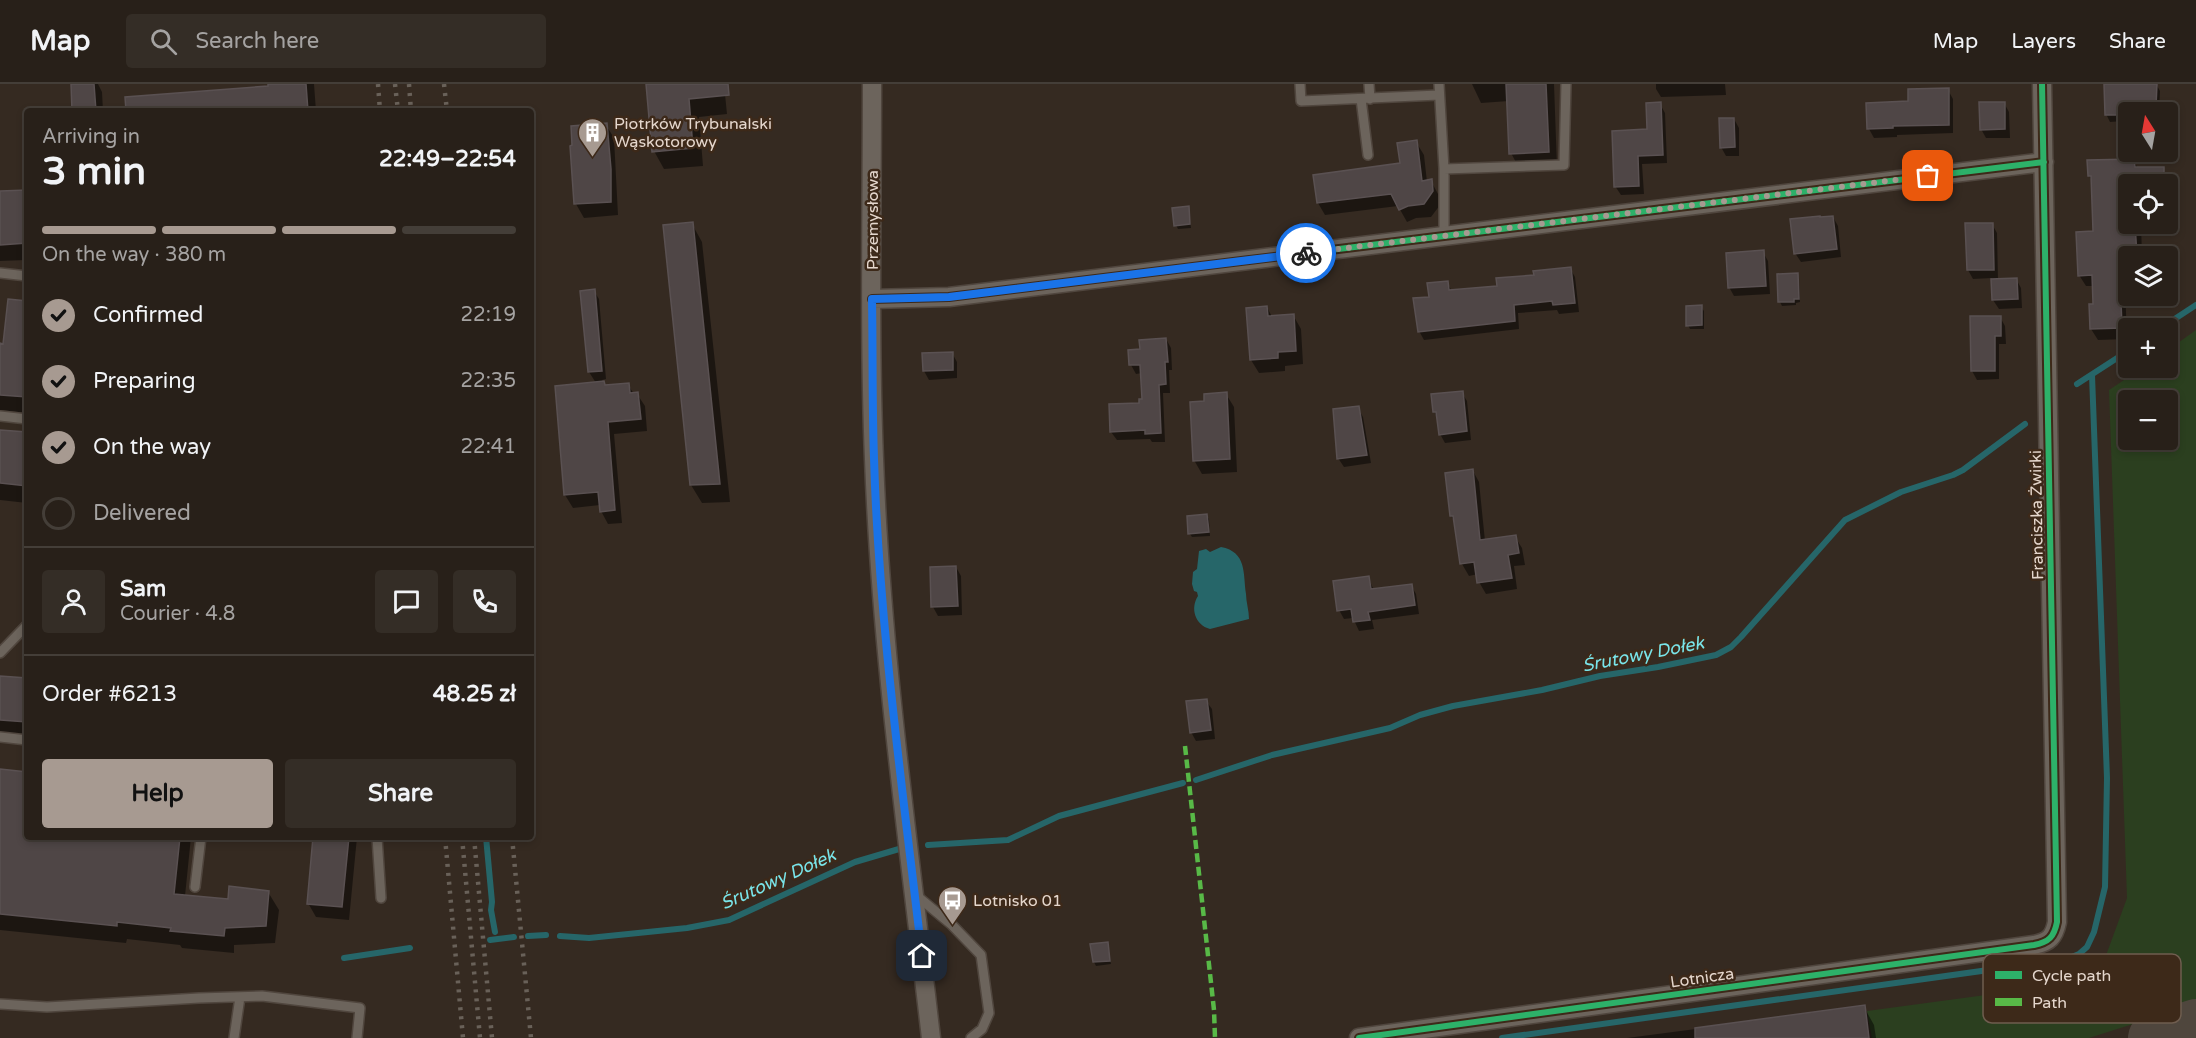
<!DOCTYPE html>
<html lang="en">
<head>
<meta charset="utf-8">
<style>
  :root { --surface:#282019; --page:#342d26; --text:#f1f3f6; --muted:#a5a3a2; --line:#443e38; --accent:#a79a91 }
  body { margin:0; font-family:"Varela Round",sans-serif; background:var(--page); color:var(--text); height:100vh; display:flex; flex-direction:column; font-size:22px; white-space:nowrap }
  * { box-sizing:border-box; margin:0 }
  p { font-size:20px; color:var(--muted) }
  .icon { flex:none; width:33px; height:33px; fill:none; stroke:currentColor; stroke-width:2; stroke-linecap:round; stroke-linejoin:round }
  .map { position:relative; flex:1; overflow:hidden }
  .drawer { position:absolute; left:24px; top:24px; width:510px; height:732px; display:flex; flex-direction:column; background:var(--surface); border-radius:6px; box-shadow:0 3px 9px #0003,0 0 0 2px var(--line) }
  .drawer>* { flex:none }
  .needle { width:39px; rotate:349deg }
  .fabs { position:absolute; left:2118px; top:18px; display:grid; gap:12px }
  .fabs a { display:grid; place-items:center; width:60px; height:60px; border-radius:6px; background:var(--surface); box-shadow:0 3px 9px #0003,0 0 0 2px var(--line); font-size:30px }
  .pin { position:absolute; display:grid; place-items:center; width:51px; height:51px; color:#fff; margin:-26px; border-radius:12px; box-shadow:0 3px 9px #0006 }
  .courier { position:absolute; display:grid; place-items:center; width:60px; height:60px; margin:-30px; border:4px solid #1a73e8; border-radius:50%; background:#fff; color:#222; box-shadow:0 2px 8px #0007 }
  .overview em { font-style:normal; font-weight:800 }
  .overview div { display:flex; flex-direction:column-reverse }
  .overview { display:flex; align-items:center; justify-content:space-between; height:102px; padding:0 18px }
  h1 { font-size:39px; font-weight:800; line-height:45px }
  .bar { display:grid; grid-template-columns:repeat(4,1fr); gap:9px 6px; align-content:center; height:72px; padding:0 18px }
  .bar i { height:8px; border-radius:4px; background:var(--line) }
  .bar .active { background:var(--accent) }
  .bar p { grid-column:span 4 }
  .line { display:flex; align-items:center; gap:15px; padding:0 18px; border-top:2px solid var(--line) }
  .line div { flex:1 }
  .round { display:grid; place-items:center; flex:none; width:63px; height:63px; border-radius:6px; background:var(--page) }
  ol { padding:0 18px; list-style:none }
  li { display:flex; align-items:center; gap:18px; height:66px }
  li p { margin-inline-start:auto }
  li .icon { padding:6px; border-radius:50%; background:var(--accent); color:#111; stroke-width:4 }
  li:last-child { color:var(--muted) }
  li i { width:33px; height:33px; border:3px solid var(--line); border-radius:50% }
  .primary-button { display:flex; gap:12px; margin-top:auto; padding:12px 18px }
  .primary-button a { flex:1; height:69px; border-radius:6px; background:var(--accent); color:#111; font-size:24px; font-weight:800; line-height:69px; text-align:center }
  .primary-button a+a { background:var(--page); color:var(--text) }
  header { display:flex; align-items:center; gap:36px; box-sizing:border-box; height:84px; padding:0 30px; background:var(--surface); border-bottom:2px solid var(--line) }
  header strong { font-size:28px }
  nav { display:flex; gap:33px; margin-inline-start:auto; font-size:21px }
  .search { width:420px; height:54px; background:var(--page); display:flex; align-items:center; gap:15px; box-sizing:border-box; padding:0 21px; border-radius:6px; color:var(--muted); font-size:22px }
  .map>svg:first-child { display:block }
</style>
</head>
<body>
<header>
<strong>Map</strong>
<div class="search"><svg class="icon" aria-label="search" viewBox="0 0 24 24"><circle cx="10" cy="10" r="6"/><path d="M15 15l6 6"/></svg>Search here</div>
<nav><a>Map</a><a>Layers</a><a>Share</a></nav>
</header>
<div class="map">
<svg width="2196" height="954" viewBox="0 0 2196 954">
  <rect width="100%" height="100%" fill="#352a21"/>
  <path fill="#2b3f1f" fill-rule="evenodd" d="M2196,246V920L2089,954H1872L1867,927L2097,896L2127,814L2109,306L2142,284H2168V266ZM2128,316H2168V356H2128Z"/>
  <path fill="#266669" d="M1221,463C1247,468 1243,489 1246,510C1246,518 1249,526 1249,535L1210,545C1195,541 1190,524 1198,512L1197,508L1194,507L1192,500L1193,488L1197,485L1199,467L1206,465L1210,468Z"/>
  <path fill="#0007" d="M72,0H98L102,8L103,27H74Z
    M270,0H314L316,27H127L270,4Z
    M648,0H724L727,30L699,33L703,82L664,85L654,67Z
    M1472,0H1554L1557,83L1519,84L1511,69L1509,17L1481,19Z
    M1656,0H1725L1726,11L1661,13L1656,5Z
    M2106,0H2156L2160,7L2159,28H2128L2123,30V37L2110,38L2106,30Z
    M1948,6L1953,15V49L1897,51V53L1874,54L1869,45L1868,20L1910,19Z
    M2004,19L2009,28L2010,54H1986L1981,45Z
    M1660,20L1665,29L1667,79L1642,80L1644,110L1621,111L1615,102L1649,46Z
    M1734,35L1739,44V72H1726L1721,63Z
    M606,41L614,54L618,131L584,134L576,120L571,63Z
    M1416,58L1424,71L1427,98L1431,97L1438,110L1440,121L1431,133L1416,134L1407,138L1398,122L1325,131L1318,119L1402,80Z
    M2133,77L2138,84L2163,85L2169,96L2170,113H2168V100H2128V140H2141L2142,172H2128V200L2125,201L2127,255L2098,256L2091,245L2095,222L2094,202H2086L2079,191L2095,148L2093,98L2089,92Z
    M27,108V176L0,177V109Z
    M1188,124L1191,144L1178,145L1176,141Z
    M1833,133L1838,142L1841,173L1801,178L1795,169Z
    M692,140L702,158L730,418L702,419L691,401Z
    M1992,140L1997,149L1998,196L2016,195L2021,204L2022,224L1999,225L1993,216L1992,194L1973,195L1968,186Z
    M1763,168L1768,177L1770,210L1734,212L1729,203Z
    M1570,184L1575,193L1579,228L1559,230L1557,226L1518,229L1519,245L1424,256L1419,247L1430,214L1447,199L1452,207L1498,203Z
    M1797,190L1799,194L1800,218L1796,219V221L1782,222L1780,218L1779,191Z
    M594,207L599,215L606,295L602,296L606,303L628,301L634,310H637L645,322L647,347L614,350L622,439L608,440L601,427L600,421L573,424L565,411L596,299L589,288Z
    M27,218V329L0,326V261H5Z
    M1267,223L1272,233L1293,231L1301,245L1303,280L1285,282V287L1259,289L1251,276Z
    M1701,223L1704,227V245H1690L1688,241Z
    M2000,233L2005,242L2006,260H1999V295L1977,296L1972,287Z
    M1166,255L1171,264L1172,286H1169L1170,309H1163L1165,358H1152L1150,355L1117,356L1111,348L1144,316L1142,289L1136,290L1131,281L1141,266Z
    M952,269L957,278V294L929,296L924,287Z
    M1462,309L1467,317L1471,356L1445,359L1440,350L1438,335L1434,327Z
    M1226,310L1234,323L1237,388L1202,390L1194,376L1206,319Z
    M1358,324L1363,333L1371,379L1344,383L1338,374Z
    M0,347L27,350V419L0,416Z
    M1473,387L1479,398L1485,457L1515,453L1522,464L1525,481L1514,482L1517,505L1486,510L1479,498L1478,490L1469,492L1462,480L1456,440L1451,432L1447,390Z
    M1206,431L1209,435L1210,452L1192,453L1190,450Z
    M956,483L961,492L962,531L938,532L933,523Z
    M1368,494L1374,506L1411,501L1416,510L1419,530L1372,536L1374,545L1359,547L1353,534L1344,535L1339,526Z
    M0,593L27,596V655L0,652Z
    M1206,617L1212,625L1215,655L1196,657L1191,648Z
    M0,687L27,690V753H191L185,812L229,816L268,808L279,826L275,859L234,861V869L182,864L180,861L127,855L126,859L0,846Z
    M315,753H357L349,836L316,833L308,819Z
    M1107,860L1111,880L1096,882L1094,878Z
    M1864,923L1874,941L1876,954H1627Z"/>
  <g fill="none" stroke-linecap="round" stroke-linejoin="round">
    <path stroke="#266669" stroke-width="6" d="M2161,244L2196,221
      M2077,300L2128,267
      M1196,696L1272,671L1390,644L1420,631L1453,622L1542,606L1600,592L1658,583L1716,571L1731,563L1741,553L1845,436L1901,408L1953,391L1963,386L2025,340
      M486,753L492,818L491,826L495,848
      M928,761L1008,756L1059,732L1183,699
      M528,852L546,851
      M560,852L589,854L687,844L729,836L855,778L899,765
      M490,856L514,853
      M344,874L410,864
      M1502,954L2067,875L2079,870L2087,863L2094,848L2105,803L2107,694L2092,291"/>
    <path stroke="#4f463d" stroke-width="52" d="M2154,954L2196,941"/>
  </g>
  <path fill="#4f4646" stroke="#5a5152" stroke-width="1.5" d="M71,0H94L96,27H72Z
    M268,0H306L308,27H126L125,13L268,2Z
    M646,0H728L729,11L689,15L693,64L652,68Z
    M1506,0H1546L1549,68L1509,70Z
    M2104,0H2157L2156,23H2120V31H2105Z
    M1949,4V41L1893,42V44L1867,45L1866,19L1908,17V5Z
    M1661,18L1663,71L1638,72L1639,102L1614,103L1612,47L1647,45L1646,19Z
    M1979,18H2005V45L1980,46Z
    M1719,34H1734L1735,63L1720,64Z
    M607,39L611,85V118L574,120L570,62L572,61L571,42Z
    M1417,56L1422,97L1432,95L1433,107L1424,120L1408,122L1399,126L1391,110L1317,119L1313,91L1400,79L1397,59Z
    M2134,75L2135,83H2164V100H2128V140H2135L2137,172H2128V189L2120,190L2122,244L2090,245L2089,220H2093L2092,191L2078,192L2076,148L2093,147L2091,92H2088L2087,76Z
    M27,106V159L0,161V107Z
    M1189,122L1190,140L1174,142L1172,124Z
    M1820,132V133L1833,132L1837,165L1794,170L1790,135Z
    M693,138L720,400L690,401L663,141Z
    M1965,139H1993L1994,186H1967Z
    M1764,166L1766,202L1728,204L1726,169Z
    M1571,183L1575,219L1553,221L1552,217L1514,221L1515,237L1418,248L1413,214L1429,213L1427,199L1448,197L1449,206L1497,202L1496,194L1534,191L1533,187Z
    M1798,189L1799,215H1794V218H1778L1777,190Z
    M2017,194L2018,215L1992,216L1991,195Z
    M595,205L602,287L588,288L580,207Z
    M8,215L27,217V313L0,311V259L3,260Z
    M1702,221V241L1686,242V222Z
    M1267,222L1268,232L1294,230L1296,267L1278,268V274L1250,276L1246,224Z
    M1970,232H2001V252H1995V287H1971Z
    M1166,254L1168,278H1165L1166,300L1159,301L1161,349L1145,350V346L1110,348L1109,320L1139,319V315H1142L1140,281H1129L1128,266L1140,265L1139,256Z
    M953,268V286L923,287L922,269Z
    M604,297L605,301L629,299L630,309L638,308L641,335L608,338L615,426L600,428L598,408L564,411L555,302Z
    M1463,307L1467,347L1439,351L1436,328H1433L1431,310Z
    M1227,308L1230,375L1193,377L1190,318L1204,317V310Z
    M1359,322L1367,371L1337,375L1333,325Z
    M0,346L27,348V402L0,399Z
    M1473,385L1480,456L1516,451L1519,469L1508,471L1512,494L1477,499L1474,478L1460,480L1453,432H1450L1445,389Z
    M1207,430L1209,448L1188,450L1187,432Z
    M956,482L958,522L931,523L930,483Z
    M1369,492L1371,505L1412,500L1415,521L1368,528L1370,536L1353,538L1351,525L1337,527L1333,497Z
    M0,592L27,594V638L0,636Z
    M1207,615L1211,646L1190,649L1186,617Z
    M0,685L27,688V753H180L174,810L228,815L229,802L269,807L266,842L225,844L224,852L170,847L171,844L117,838V842L0,830Z
    M313,753H349L342,823L307,820Z
    M1108,858L1110,877L1093,878L1090,860Z
    M1865,921L1869,954H1695V944Z"/>
  <g fill="none" stroke-linecap="round" stroke-linejoin="round">
    <defs>
      <path id="service" d="M1300,0L1301,17L1439,11
        M1369,0L1370,15
        M1439,0L1444,85V152
        M1361,15L1368,71
        M1444,85L1564,81L1566,0
        M0,189L27,192
        M0,332L27,335
        M0,569L27,541
        M0,653L27,656
        M377,753L381,814
        M195,803L201,753
        M917,812L952,841L981,871L989,929L982,945L971,954
        M0,920L47,923L199,914L262,912L360,924L357,954
        M234,954L240,913"/>
      <path id="minor" d="M872,0C872,125 869,250 874,375C881,569 909,762 931,954
        M872,215L949,213L2044,78
        M1359,954L2034,861C2049,858 2054,853 2057,838L2042,0"/>
    </defs>
    <use href="#service" stroke="#50463e" stroke-width="12"/>
    <use href="#minor" stroke="#50463e" stroke-width="21"/>
    <use href="#service" stroke="#6c645c" stroke-width="9"/>
    <use href="#minor" stroke="#6c645c" stroke-width="18"/>
    <path stroke="#696159" stroke-width="4.5" stroke-dasharray="3 6" stroke-linecap="butt" d="M378,0L380,27
      M395,0L398,27
      M409,0L411,27
      M444,0L447,27
      M445,753L463,954
      M462,753L480,954
      M474,753L492,954
      M512,753L531,954"/>
    <path stroke="#58b947" stroke-width="4.5" stroke-dasharray="9 4.5" stroke-linecap="butt" d="M1185,662L1214,926L1215,954"/>
    <defs>
      <path id="cycleway" d="M872,215L949,213L2044,78
        M1359,954L2034,861C2049,858 2054,853 2057,838L2042,0"/>
    </defs>
    <use href="#cycleway" stroke="#3d2919" stroke-width="10"/>
    <use href="#cycleway" stroke="#2db169" stroke-width="6"/>
  </g>
  <g fill="none" stroke-linecap="round" stroke-linejoin="round">
    <path stroke="#a79a91" stroke-width="6" stroke-dasharray="0 10.8" d="M1306,169L1928,92"/>
    <path stroke="#1a73e8" stroke-width="8" d="M922,872C903,707 879,541 874,374C872,321 873,268 872,215L949,213L1306,169"/>
  </g>
  <defs>
    <symbol id="building-pin" viewBox="-11 -11 22 30"><path d="M0 17L-7.5 6A9.5 9.5 0 1 1 7.5 6Z" fill="#a79a91" stroke="#3d2919"/><path d="M-4-6H4V6H1V3H-1V6H-4ZM-2.5-4.3h1.7v1.8h-1.7ZM.8-4.3h1.7v1.8H.8ZM-2.5-1h1.7V.8h-1.7ZM.8-1h1.7V.8H.8Z" fill="#fff"/></symbol>
    <symbol id="bus-pin" viewBox="-11 -11 22 30"><path d="M0 17L-7.5 6A9.5 9.5 0 1 1 7.5 6Z" fill="#a79a91" stroke="#3d2919"/><path d="M-5-6H5V4H4V6H2V4H-2V6H-4V4H-5ZM-3.5-4V0h7V-4ZM-3.5 1.2v1.5H-2V1.2ZM2 1.2v1.5H3.5V1.2Z" fill="#fff"/></symbol>
  </defs>
  <g fill-rule="evenodd">
    <use href="#building-pin" x="576" y="32" width="33" height="45"/>
    <use href="#bus-pin" x="936" y="800" width="33" height="45"/>
  </g>
  <g text-anchor="middle" stroke-width="5" stroke-linejoin="round" paint-order="stroke">
    <g font-size="16" fill="#e5d7cd" stroke="#3d2919" text-anchor="start">
      <text x="614" y="45">Piotrków Trybunalski<tspan x="614" dy="18">Wąskotorowy</tspan></text>
      <text x="973" y="822">Lotnisko 01</text>
    </g>
    <g font-size="16" fill="#e5d7cd" stroke="#3d2919">
      <text transform="translate(872 136) rotate(-90)" y="6">Przemysłowa</text>
      <text transform="translate(2036 431) rotate(-91)" y="6">Franciszka Żwirki</text>
      <text transform="translate(1702 893) rotate(-8)" y="6">Lotnicza</text>
    </g>
    <g font-size="18" font-style="italic" fill="#79e5ea" stroke="#3d2919">
      <text transform="translate(1643 570) rotate(-11)" y="6">Śrutowy Dołek</text>
      <text transform="translate(778 795) rotate(-24)" y="6">Śrutowy Dołek</text>
    </g>
  </g>
  <rect x="1983" y="870" width="198" height="69" rx="9" fill="#3d2919" stroke="#6f5d4f" stroke-width="1.5"/>
  <rect x="1995" y="887" width="27" height="8" fill="#2db169"/>
  <rect x="1995" y="914" width="27" height="8" fill="#58b947"/>
  <g font-size="16" fill="#e5d7cd">
    <text x="2032" y="897">Cycle path</text>
    <text x="2032" y="924">Path</text>
  </g>
</svg>
<div class="fabs">
<a><svg class="needle" viewBox="-14 -14 28 28"><path d="M0-13l5 13h-10z" fill="#e53935"/><path d="M0 13l5-13h-10z" fill="#a5a3a2"/></svg></a>
<a><svg class="icon" aria-label="locate" viewBox="0 0 24 24"><circle cx="12" cy="12" r="6"/><path d="M12 2v4M12 18v4M2 12h4M18 12h4"/></svg></a>
<a><svg class="icon" aria-label="layers" viewBox="0 0 24 24"><path d="M12 4l9 5-9 5-9-5zM3 14l9 5 9-5"/></svg></a>
<a>+</a>
<a>−</a>
</div>
<div class="pin" style="left:1928px;top:92px;background:#ea580c"><svg class="icon" aria-label="bag" viewBox="0 0 24 24"><path d="M5 8h14l-1 12H6zM9 8a3 3 0 0 1 6 0"/></svg></div>
<div class="pin" style="left:922px;top:872px;background:#1f2937"><svg class="icon" aria-label="home" viewBox="0 0 24 24"><path d="M3 11l9-7 9 7M6 9v11h12V9"/></svg></div>
<div class="courier" style="left:1306px;top:169px"><svg class="icon" aria-label="bike" viewBox="0 0 24 24"><circle cx="6" cy="16" r="4"/><circle cx="18" cy="16" r="4"/><path d="M6 16l4-8h5l3 8M10 8l3 8H6M13 5h3"/></svg></div>
<section class="drawer">
<div class="overview"><div><h1>3 min</h1><p>Arriving in</p></div><em>22:49–22:54</em></div>
<div class="bar"><i class="active"></i><i class="active"></i><i class="active"></i><i></i><p>On the way · 380 m</p></div>
<ol>
<li><svg class="icon" aria-label="check" viewBox="0 0 24 24"><path d="M5 12l5 5 9-10"/></svg>Confirmed<p>22:19</p></li>
<li><svg class="icon" aria-label="check" viewBox="0 0 24 24"><path d="M5 12l5 5 9-10"/></svg>Preparing<p>22:35</p></li>
<li><svg class="icon" aria-label="check" viewBox="0 0 24 24"><path d="M5 12l5 5 9-10"/></svg>On the way<p>22:41</p></li>
<li><i></i>Delivered</li>
</ol>
<div class="line" style="height:108px"><a class="round"><svg class="icon" aria-label="person" viewBox="0 0 24 24"><circle cx="12" cy="8" r="4"/><path d="M4 21q1-7 8-7t8 7"/></svg></a><div><b>Sam</b><p>Courier · 4.8</p></div><a class="round"><svg class="icon" aria-label="chat" viewBox="0 0 24 24"><path d="M4 5h16v11H9l-5 4z"/></svg></a><a class="round"><svg class="icon" aria-label="phone" viewBox="0 0 24 24"><path d="M5 4h4l2 5-3 2q2 4 5 5l2-3 5 2v4C11 20 4 13 5 4z"/></svg></a></div>
<div class="line" style="height:78px"><div>Order #6213</div><b>48.25 zł</b></div>
<div class="primary-button"><a>Help</a><a>Share</a></div>
</section>
</div>
</body>
</html>
